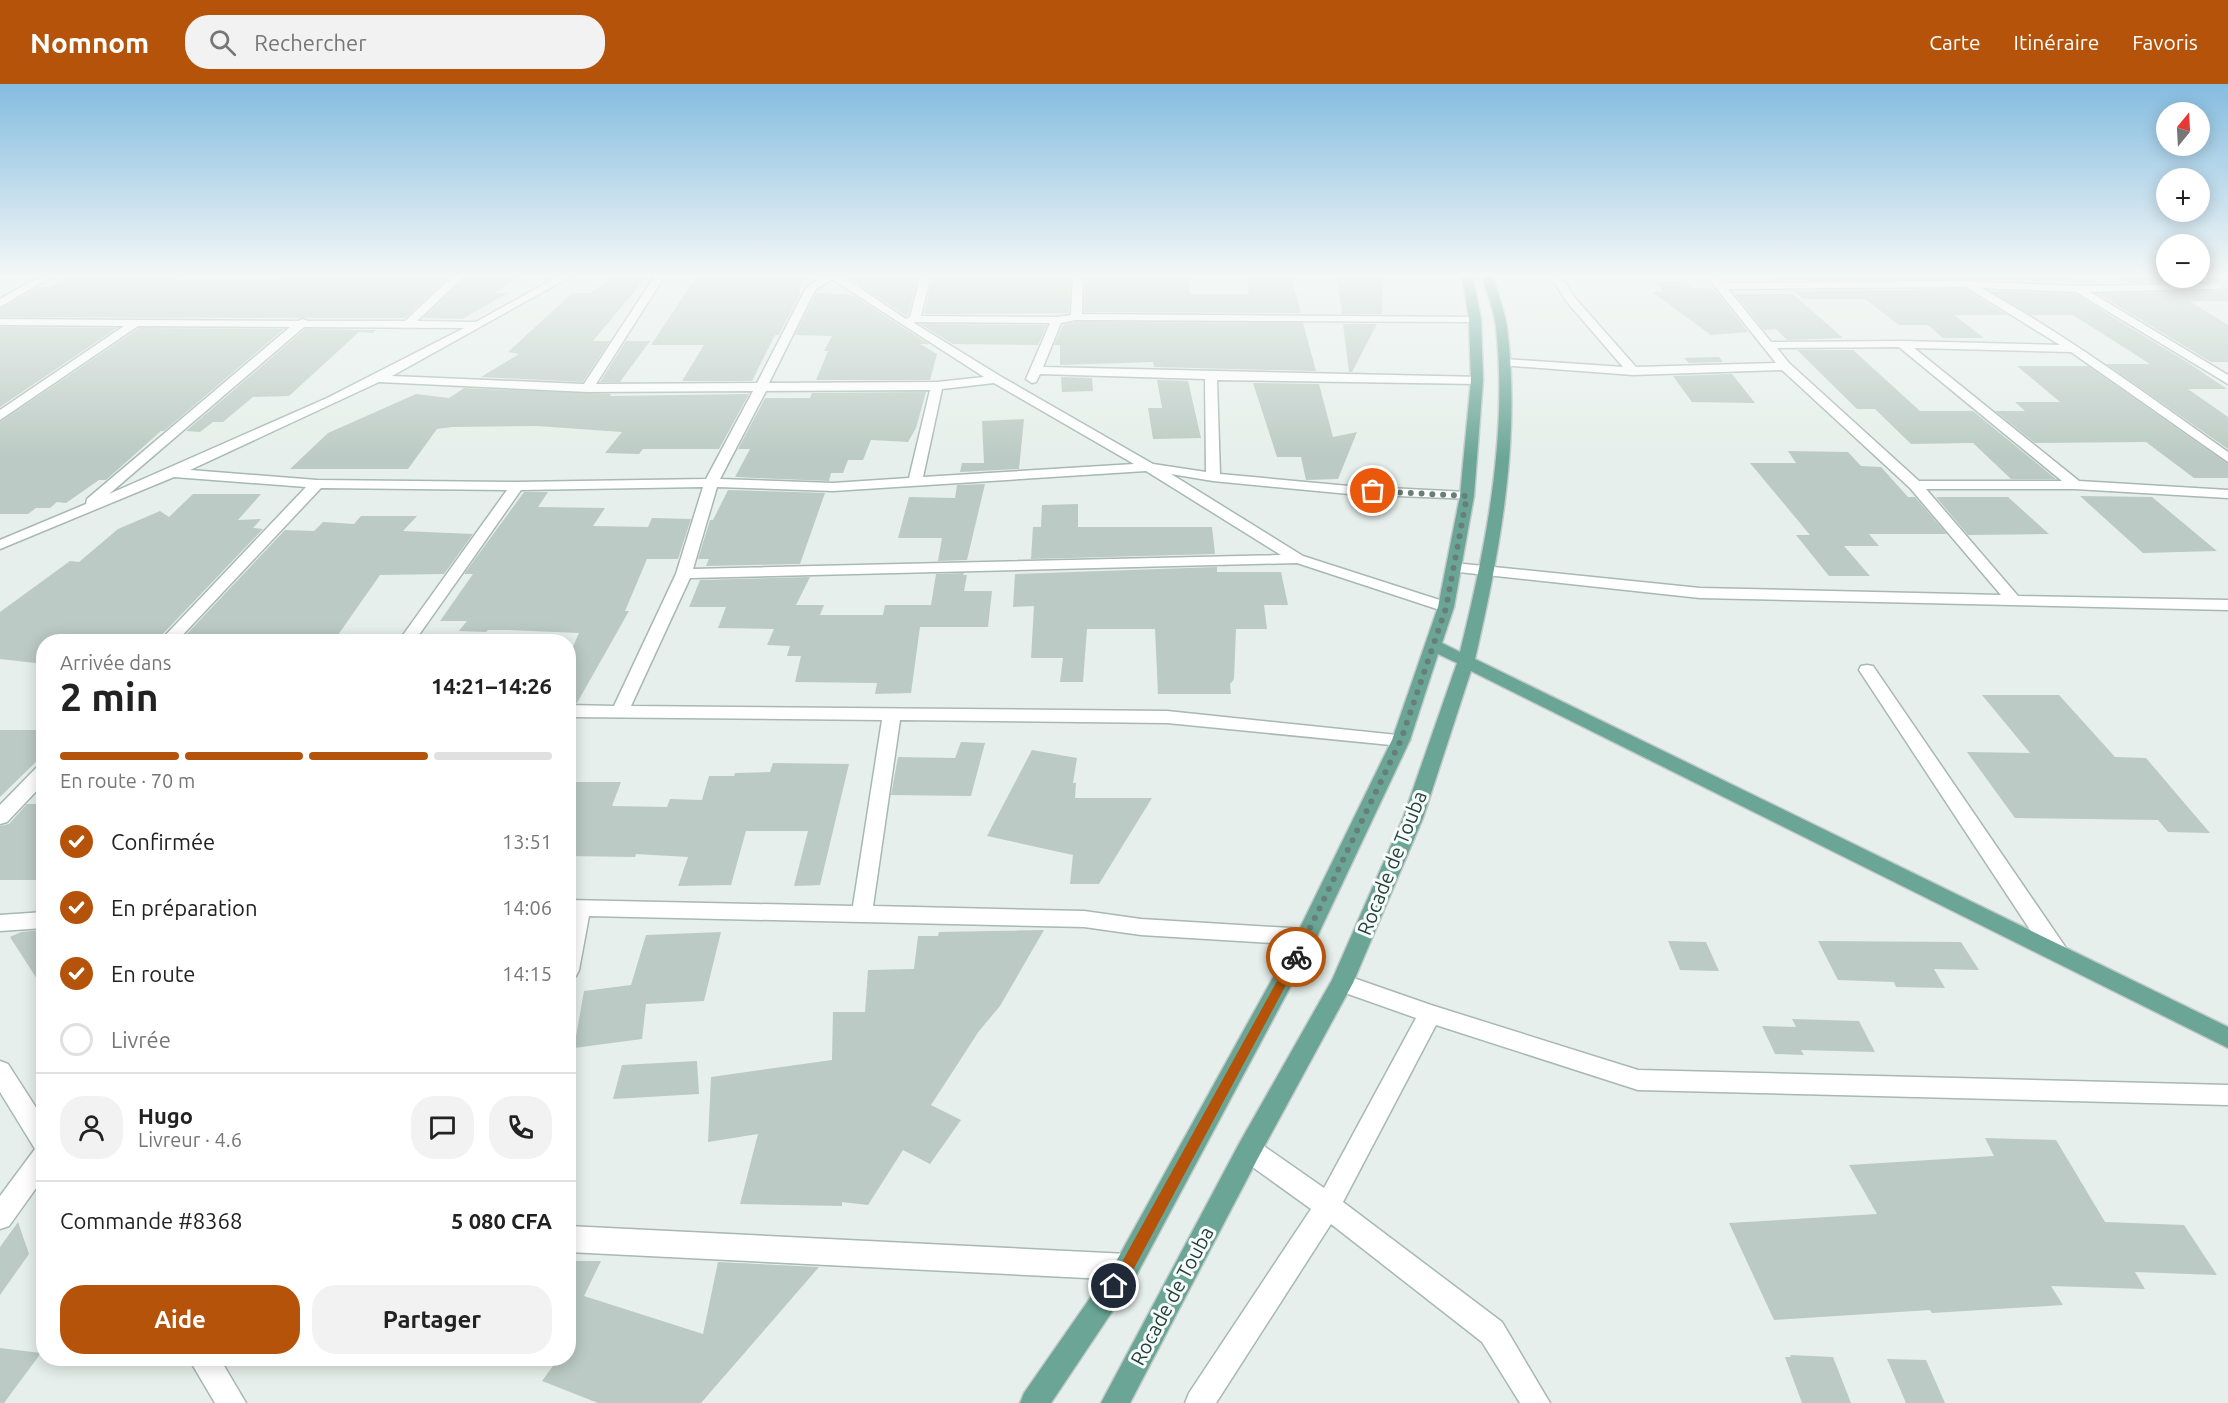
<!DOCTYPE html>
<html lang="fr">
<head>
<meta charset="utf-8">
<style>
  :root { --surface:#fff; --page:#f2f2f2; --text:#222; --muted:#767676; --line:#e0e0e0; --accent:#b45309 }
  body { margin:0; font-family:Ubuntu,sans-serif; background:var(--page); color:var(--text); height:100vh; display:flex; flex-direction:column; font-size:22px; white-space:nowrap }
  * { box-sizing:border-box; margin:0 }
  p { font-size:20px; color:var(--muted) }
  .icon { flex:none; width:33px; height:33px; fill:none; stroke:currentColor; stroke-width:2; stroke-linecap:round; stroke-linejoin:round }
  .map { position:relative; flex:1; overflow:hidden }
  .drawer { position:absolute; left:36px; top:550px; width:540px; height:732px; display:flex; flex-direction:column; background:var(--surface); border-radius:24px; box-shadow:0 3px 15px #0003 }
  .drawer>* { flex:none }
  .needle { width:39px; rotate:18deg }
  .controls { position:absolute; left:2156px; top:18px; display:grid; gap:12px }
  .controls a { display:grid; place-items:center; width:54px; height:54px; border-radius:50%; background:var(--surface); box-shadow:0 3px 15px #0003; font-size:30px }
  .pin { position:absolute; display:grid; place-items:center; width:51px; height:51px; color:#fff; margin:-26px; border:3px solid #fff; border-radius:50%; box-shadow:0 2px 6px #0007 }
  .courier { position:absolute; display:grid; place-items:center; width:60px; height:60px; margin:-30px; border:4px solid #b45309; border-radius:50%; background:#fff; color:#222; box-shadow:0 2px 8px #0007 }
  .head em { font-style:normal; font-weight:600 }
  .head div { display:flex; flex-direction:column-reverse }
  .head { display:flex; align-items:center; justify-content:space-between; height:102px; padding:0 24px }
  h1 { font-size:39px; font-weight:600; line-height:45px }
  .bar { display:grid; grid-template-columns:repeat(4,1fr); gap:9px 6px; align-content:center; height:72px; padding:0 24px }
  .bar i { height:8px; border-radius:4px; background:var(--line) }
  .bar .selected { background:var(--accent) }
  .bar p { grid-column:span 4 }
  .line { display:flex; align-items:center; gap:15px; padding:0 24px; border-top:2px solid var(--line) }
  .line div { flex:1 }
  .round { display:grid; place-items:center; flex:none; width:63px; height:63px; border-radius:24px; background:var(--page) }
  ol { padding:0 24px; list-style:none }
  li { display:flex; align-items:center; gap:18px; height:66px }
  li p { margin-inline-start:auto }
  li .icon { padding:6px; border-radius:50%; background:var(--accent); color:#fff; stroke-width:4 }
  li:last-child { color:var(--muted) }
  li i { width:33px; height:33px; border:3px solid var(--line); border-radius:50% }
  .button { display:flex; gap:12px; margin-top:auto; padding:12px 24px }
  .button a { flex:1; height:69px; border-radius:24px; background:var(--accent); color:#fff; font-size:24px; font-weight:600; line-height:69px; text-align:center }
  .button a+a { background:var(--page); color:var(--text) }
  header { display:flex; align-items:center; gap:36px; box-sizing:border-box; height:84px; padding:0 30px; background:var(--accent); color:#fff }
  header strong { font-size:28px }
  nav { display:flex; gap:33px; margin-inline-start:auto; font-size:21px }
  .search { width:420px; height:54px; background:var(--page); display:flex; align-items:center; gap:15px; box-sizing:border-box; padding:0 21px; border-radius:24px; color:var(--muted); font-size:22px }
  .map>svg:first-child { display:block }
</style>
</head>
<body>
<header>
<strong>Nomnom</strong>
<div class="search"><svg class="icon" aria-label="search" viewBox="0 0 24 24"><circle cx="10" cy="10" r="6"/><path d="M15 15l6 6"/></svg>Rechercher</div>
<nav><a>Carte</a><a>Itinéraire</a><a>Favoris</a></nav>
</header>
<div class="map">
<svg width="2228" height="1319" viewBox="0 0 2228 1319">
  <rect width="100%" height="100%" fill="#e6efeb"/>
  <path fill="#bbcac4" d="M71,190H182L172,196H281L290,190H452L405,234L0,233V225L39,203H50Z
    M468,190H520L495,209H508L462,235L423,234Z
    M617,190H649L593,257H610L583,298L481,293L519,270L508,268L572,209H590Z
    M698,190H806L799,208H801L779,251H775L752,297H682L704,261H651Z
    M854,190H919L908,231L906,232L855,198Z
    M933,190H1071L1069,229L924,230Z
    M1085,190H1188L1190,210H1249L1246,192H1291L1301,229L1084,228Z
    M1777,190H2002L2007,194H2059L2113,199L1966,195L1783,196Z
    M2114,190H2165L2166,194L2228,190V217H2189L2228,241V278H2211L2098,210L2217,207L2223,205V198L2129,199Z
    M1337,192L1383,193L1382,230H1342Z
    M1656,198H1685L1691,204H1710L1719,211L1748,248L1711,251L1652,208H1664Z
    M1965,205L2007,231H1954L1984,254H1943L1928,241H1899L1865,215H1803L1794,207Z
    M1990,207L2075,210L2190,280H2166H2190L2227,305H2188L2228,333V365L2106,280H2150L2073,231H2031Z
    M816,209L852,211L929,260H920L937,270L930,296H816L828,267H824L832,252L795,251Z
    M1735,210H1793L1843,254L1787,256L1776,245L1764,246Z
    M1076,238L1303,239L1316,287L1154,283L1153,278L1060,281V261H1054L1063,241Z
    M920,240L1047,241L1038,261L953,260Z
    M1343,240H1377L1352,288H1349Z
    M0,243L117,244L0,323Z
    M139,244L284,245L164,347H161L106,396H99L66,419L57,418L50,424H36L28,430H0V338Z
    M305,245L376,246L373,249L359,248L289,312L253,313L223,338H213L200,348L186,347Z
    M626,257H650L620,298H600Z
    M1797,266H1853L1920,327H1973L2056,395H2011L1973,359L1911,360L1875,325H1857Z
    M1714,273H1719L1723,278L1689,279L1684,274Z
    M2017,282H2088L2228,380V394H2194L2146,358L2035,359L1995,327H2025L2015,318H2060Z
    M1732,290L1755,319L1692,318L1673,292Z
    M1061,293L1092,294L1093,307L1062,308Z
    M1157,296L1188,297L1201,354L1153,355L1148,324H1162Z
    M1253,299L1319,300L1333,353L1357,348L1338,395L1306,396L1301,373H1277Z
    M464,304L611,310L610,312L749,310L719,365H643L639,370L605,369L622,348L537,342L452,343L437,345L408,385H290L328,349L416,310L449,314Z
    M926,308L916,344L908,358L871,356L863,376H848L843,389H831L829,397L735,393L750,365H738L765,314H810L812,309Z
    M1024,335L1019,385L960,388L962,379H984L982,337Z
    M1788,367L1848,368L1861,382L1881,383L1908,413H1915L1947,450H1869L1879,462H1844L1870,492H1829L1796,451H1810L1750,379H1796Z
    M985,400L967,476L938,477L942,454H898L909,413L955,414L957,401Z
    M728,406L825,409L800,480L706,482L709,475H698L710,436H713Z
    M524,408H548L538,423L605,424L593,442L648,443L652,434L691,435L678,475H647L625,527H629L577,619H568V574L579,549L508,546H488L486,548L459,547L467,537H440L473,490H464Z
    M193,410H261L238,436L261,435L253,444L263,445L159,554L95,552L89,558H44V580L0,575V528L70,477L79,478L118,445L160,427L169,433Z
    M2080,412L2152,413L2217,467L2143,469Z
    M1936,413H2008L2049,450L1968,451Z
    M1078,420V443H1212L1215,470L1031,475L1033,443H1041L1042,421Z
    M361,432H417L403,447L473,450L444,490L380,491L333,558H186L189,555H182L285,446L314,447L323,438L354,440Z
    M1217,483V488H1281L1288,521H1264L1267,545H1236L1234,595L1230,600L1231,610H1158L1155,545H1087L1083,598H1060L1063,574H1031L1034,522L1013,523L1015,490Z
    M964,489L963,491H967L964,507H992L988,543H920L911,609L875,610L877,599L795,598L801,572H787L790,562L767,561L774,545L718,544L726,523H689L700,496L810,493L796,521H824L820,531H883L885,521H931L936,490Z
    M1982,611H2059L2115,673L2146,674L2210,749L2168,748L2158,736L2015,734L1967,668L2030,669Z
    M0,646H44V670L0,713Z
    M961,658L985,659L971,712L891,711L898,673L955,674Z
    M1032,666L1077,674L1073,699H1076L1075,714H1152L1099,800H1070L1073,771L987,752Z
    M773,679L849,680L820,801L794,802L808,747H746L731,801L678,802L688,773L636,770L635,773L568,772V698H621L612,722L667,723L670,715L702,716L709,692H734L735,689L770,688Z
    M27,720H44V796H0V742L9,740Z
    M44,846V906L10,853L21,848Z
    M1044,846L1000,922L979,947L931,1021L961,1036L930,1080L903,1066L868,1121L842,1118V1122L740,1120L758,1050L708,1058L711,993L832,976L833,928H865L868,886L914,885L918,852H938L939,848Z
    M721,848L704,917L646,920L642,955L574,964L584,907L631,901L646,851Z
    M1668,857L1706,858L1719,887L1680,886Z
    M1818,857L1961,858L1979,886L1934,885L1945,904L1896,903L1894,898L1838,896Z
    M1792,935L1859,937L1875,968L1801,966L1804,971L1775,970L1762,942L1796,943Z
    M697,977L699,1010L613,1015L622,981Z
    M1985,1054L2056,1056L2105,1138L2184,1141L2217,1191L2135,1188L2145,1205L2051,1202L2063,1221L1932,1229L1930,1226L1774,1236L1729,1139L1877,1130L1849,1081L1994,1072Z
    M18,1138L29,1170L0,1211V1163Z
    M568,1177H601L584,1212L703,1250L718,1178L819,1183L701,1319H598L542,1297L558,1275H568Z
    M0,1264L41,1269L4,1319H0Z
    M1790,1271L1833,1273L1851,1319H1802L1785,1273H1791Z
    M1887,1275L1926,1276L1945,1319H1906Z"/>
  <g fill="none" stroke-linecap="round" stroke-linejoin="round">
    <defs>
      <path id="minor" d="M44,190H56L0,223V215Z
        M455,190H466L417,237L476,238L562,190H575L392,292L584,300L656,190H666L596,300L757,299L806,204L825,190H839L906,235L910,233L921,190H931L921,232L1057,233L1071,231L1073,190H1083L1082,230L1479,233L1481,235L1475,238L1076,236L1061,239L1043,283L1481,293L1483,296L1477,300L1217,296L1220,390L1349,402L1467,408L1474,412L1472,415L1349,410L1213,397L1171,390L1303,472L1452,520L1454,523L1452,526H1440L1297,479L690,494L631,622L1167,627L1407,652L1410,656L1407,660L1401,662L1167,639L900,636L873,822L1084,827L1141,835L1306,845L1313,847L1317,853L1313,859L1306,861L1141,851L1084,843L589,832L579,886L576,892L568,895V816L853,822L882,636L568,633V621L614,622L676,490L703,403L521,406L414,558H398L507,406L321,404L176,558H159L306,403L174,393L0,465V456L86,420L87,415L290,243L138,242L0,336V326L124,242L0,241V235L298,237L303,235L308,237H405ZM832,195L984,293L937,298L769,299L815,206ZM916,238L1050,239L1026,295L1032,299L1036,298L1040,290L1205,295L1206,388L1153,380L1000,292L914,239ZM304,243L464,244L327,314L109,410ZM379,298L588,308L753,307L706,395L517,398L317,396L190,386ZM994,299L1134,380L923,393L942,305ZM930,306L909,394L833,399L720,395L766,307ZM1146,387L1281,471L693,485L717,403L833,407Z
        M1549,190H1559L1575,214L1636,283L1776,279L1705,190H1715L1723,199L1966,197L2078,202L2221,200V204L2217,205L2090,208L2228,291V300L2076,208L1981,204C2068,252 2147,311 2228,368V378L2071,268L1914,264L2079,397L2228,406V414L2075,405H1926L2018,512L2228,516V526L1700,514L1449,487L1446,484L1454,479L1700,504L2001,511L1910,404L1782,286L1633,291L1500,281V277L1504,275L1623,283L1567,218ZM1966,203L2060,261L1902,257L1771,258L1728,205ZM1899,263L2062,397H1919L1789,279L1777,264Z
        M1867,581L1873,582L2064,861L2067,867L2064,873L2056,876L2048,873L1859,586L1861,582Z
        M44,681V699L7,738L0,740V721L37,683Z
        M44,828V844L0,847V831Z
        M1342,890L1431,921L1638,986L2228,1001V1021L1638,1006L1436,941L1343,1118L1502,1238L1550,1319H1520L1482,1258L1331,1140L1216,1319H1185L1189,1309L1311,1125L1240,1074L1237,1066L1240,1058L1249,1055L1258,1058L1324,1104L1416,934L1334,905L1331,899L1334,893Z
        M0,977L8,980L44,1036V1093L9,1142L0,1145V1112L35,1065L0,1008Z
        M568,1142L1127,1170L1136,1174L1140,1183L1136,1192L1127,1196L568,1168Z
        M189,1275H220L246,1319H215Z"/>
      <path id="major" d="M1462,190H1472L1481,235L1483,296L1474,412L1454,523L1442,559L1460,568C1486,463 1508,352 1496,243C1494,225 1486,207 1482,190H1492C1497,207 1504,225 1507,243C1521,354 1500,467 1475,575L2228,943V964L1471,587L1423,734L1353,899L1258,1074L1130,1319H1101L1240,1058L1332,896L1403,734L1457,579L1438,570L1410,656L1317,853L1136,1192L1051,1319H1020L1024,1309L1118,1174L1297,850L1392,656L1438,523L1460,412L1471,296L1469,235Z"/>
    </defs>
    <use href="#minor" stroke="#a8b8b2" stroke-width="3"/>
    <use href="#major" stroke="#c2cac8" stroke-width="3"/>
    <use href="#minor" fill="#fff" fill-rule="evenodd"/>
    <use href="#major" fill="#6aa596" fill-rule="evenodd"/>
  </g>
  <linearGradient id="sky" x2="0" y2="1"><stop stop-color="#84bce0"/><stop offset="0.51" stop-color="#f4f8f6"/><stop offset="1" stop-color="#f4f8f6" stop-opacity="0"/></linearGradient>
  <rect width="2228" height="375" fill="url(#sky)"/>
  <path fill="#b45309" d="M1296,868L1301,873L1132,1188L1119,1208L1114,1210L1108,1208L1106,1202L1122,1178L1292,870Z"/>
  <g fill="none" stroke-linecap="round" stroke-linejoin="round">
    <path stroke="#687f78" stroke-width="6" stroke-dasharray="0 10.8" d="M1296,873L1401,656L1446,524L1467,412L1373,407"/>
  </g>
  <g text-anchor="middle" stroke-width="6" stroke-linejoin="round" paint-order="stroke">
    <g font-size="20" fill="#24423a" stroke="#f7fbf9">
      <text transform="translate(1392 779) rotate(-68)" y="7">Rocade de Touba</text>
      <text transform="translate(1172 1212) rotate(-62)" y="7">Rocade de Touba</text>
    </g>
  </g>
</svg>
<div class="controls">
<a><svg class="needle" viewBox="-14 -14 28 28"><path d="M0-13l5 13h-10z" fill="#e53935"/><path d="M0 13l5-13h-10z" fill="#767676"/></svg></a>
<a>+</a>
<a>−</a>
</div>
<div class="pin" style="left:1373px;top:407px;background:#ea580c"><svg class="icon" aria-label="bag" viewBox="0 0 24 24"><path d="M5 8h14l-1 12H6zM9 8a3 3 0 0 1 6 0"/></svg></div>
<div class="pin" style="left:1114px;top:1202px;background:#1f2937"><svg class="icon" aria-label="home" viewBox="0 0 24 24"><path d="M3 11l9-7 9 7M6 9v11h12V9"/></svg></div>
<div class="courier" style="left:1296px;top:873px"><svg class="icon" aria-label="bike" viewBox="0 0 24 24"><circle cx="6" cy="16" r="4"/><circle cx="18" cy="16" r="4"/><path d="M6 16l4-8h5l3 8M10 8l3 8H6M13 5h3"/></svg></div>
<section class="drawer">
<div class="head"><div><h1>2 min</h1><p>Arrivée dans</p></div><em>14:21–14:26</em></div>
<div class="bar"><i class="selected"></i><i class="selected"></i><i class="selected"></i><i></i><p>En route · 70 m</p></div>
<ol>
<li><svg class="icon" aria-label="check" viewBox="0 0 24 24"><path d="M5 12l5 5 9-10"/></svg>Confirmée<p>13:51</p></li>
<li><svg class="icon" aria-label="check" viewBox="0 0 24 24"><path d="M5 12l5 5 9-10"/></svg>En préparation<p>14:06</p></li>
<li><svg class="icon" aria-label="check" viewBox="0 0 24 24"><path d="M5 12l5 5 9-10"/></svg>En route<p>14:15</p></li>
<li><i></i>Livrée</li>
</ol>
<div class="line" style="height:108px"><a class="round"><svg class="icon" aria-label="person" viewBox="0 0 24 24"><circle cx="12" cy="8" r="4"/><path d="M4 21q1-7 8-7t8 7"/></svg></a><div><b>Hugo</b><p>Livreur · 4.6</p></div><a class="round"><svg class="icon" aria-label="chat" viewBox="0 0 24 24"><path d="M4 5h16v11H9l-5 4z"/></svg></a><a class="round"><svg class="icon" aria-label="phone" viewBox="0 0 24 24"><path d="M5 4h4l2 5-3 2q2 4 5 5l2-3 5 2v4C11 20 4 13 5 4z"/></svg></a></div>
<div class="line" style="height:78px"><div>Commande #8368</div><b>5 080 CFA</b></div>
<div class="button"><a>Aide</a><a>Partager</a></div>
</section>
</div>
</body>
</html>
